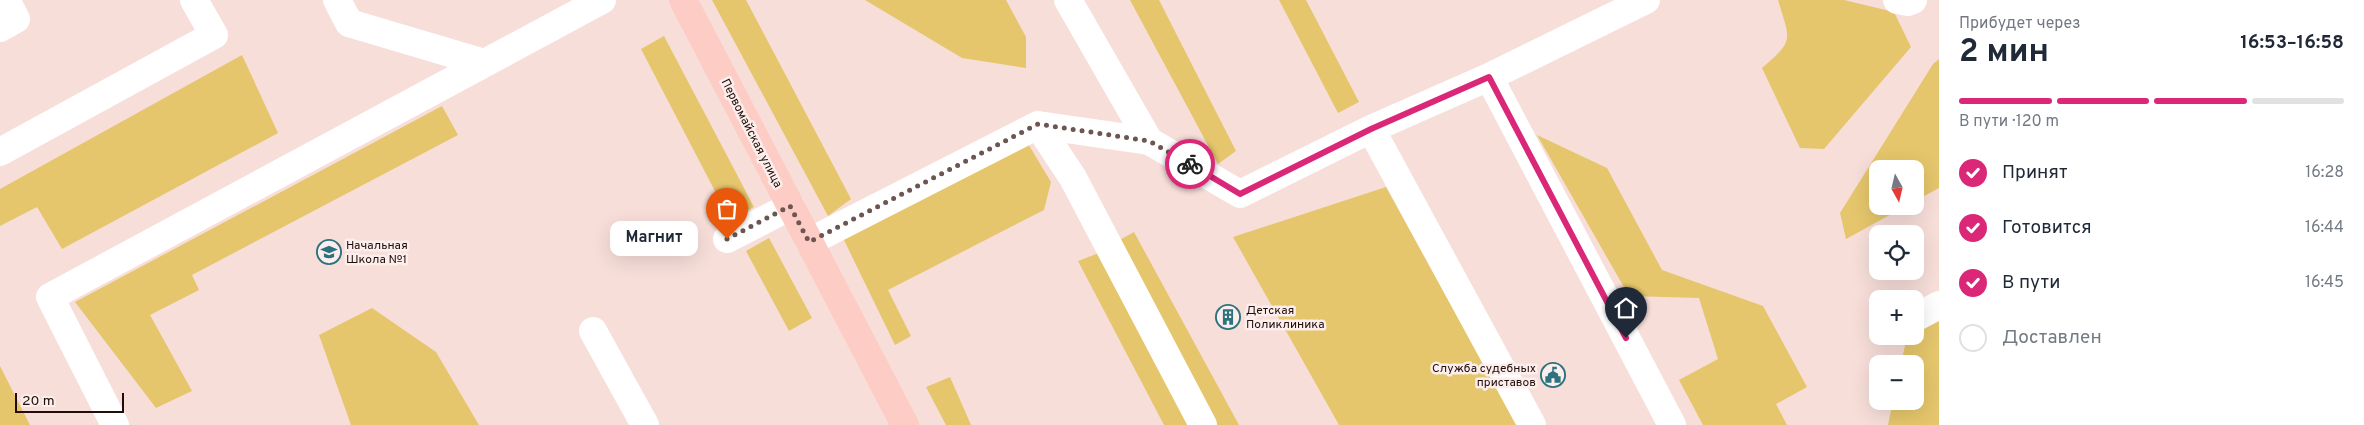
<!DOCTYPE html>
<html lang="ru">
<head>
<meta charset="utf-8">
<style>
  :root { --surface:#fff; --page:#f2f2f3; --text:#1f2937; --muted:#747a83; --line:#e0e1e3; --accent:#db2777 }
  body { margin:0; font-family:Overpass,sans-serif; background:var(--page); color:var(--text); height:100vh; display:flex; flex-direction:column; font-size:19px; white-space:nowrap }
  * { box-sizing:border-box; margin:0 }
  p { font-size:16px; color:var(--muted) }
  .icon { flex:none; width:28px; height:28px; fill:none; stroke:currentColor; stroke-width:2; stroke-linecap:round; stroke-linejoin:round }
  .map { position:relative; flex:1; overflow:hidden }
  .drawer { display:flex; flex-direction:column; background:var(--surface); width:425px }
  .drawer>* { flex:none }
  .needle { width:32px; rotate:172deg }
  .controls { position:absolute; left:1869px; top:160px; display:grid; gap:10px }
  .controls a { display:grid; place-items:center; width:55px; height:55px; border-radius:10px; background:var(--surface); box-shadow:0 5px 20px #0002; font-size:25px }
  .scale { position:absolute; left:15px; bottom:12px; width:109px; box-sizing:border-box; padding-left:5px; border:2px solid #210d09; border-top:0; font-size:14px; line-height:18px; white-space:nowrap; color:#210d09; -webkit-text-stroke:4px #fbeeec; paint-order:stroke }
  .pin { position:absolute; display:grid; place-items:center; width:42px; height:42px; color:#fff; margin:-51px -21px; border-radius:50% 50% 50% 0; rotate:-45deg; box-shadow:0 0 5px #0007 }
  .pin .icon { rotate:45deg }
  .courier { position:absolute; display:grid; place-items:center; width:50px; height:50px; margin:-25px; border:4px solid #db2777; border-radius:50%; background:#fff; color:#222; box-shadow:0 1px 6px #0007 }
  .bubble { position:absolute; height:35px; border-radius:10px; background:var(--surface); box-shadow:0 5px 20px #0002; font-size:16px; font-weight:700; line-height:35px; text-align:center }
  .overview em { font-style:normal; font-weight:700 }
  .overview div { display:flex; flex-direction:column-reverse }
  .overview { display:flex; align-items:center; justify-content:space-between; height:85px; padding:0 20px }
  h1 { font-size:32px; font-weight:700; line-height:38px }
  .bar { display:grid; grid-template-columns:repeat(4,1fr); gap:8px 5px; align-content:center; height:60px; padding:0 20px }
  .bar i { height:6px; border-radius:4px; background:var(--line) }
  .bar .selected { background:var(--accent) }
  .bar p { grid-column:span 4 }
  ol { padding:0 20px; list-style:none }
  li { display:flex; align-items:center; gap:15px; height:55px }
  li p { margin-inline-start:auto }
  li .icon { padding:5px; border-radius:50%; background:var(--accent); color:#fff; stroke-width:4 }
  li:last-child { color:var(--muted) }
  li i { width:28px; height:28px; border:2px solid var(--line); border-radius:50% }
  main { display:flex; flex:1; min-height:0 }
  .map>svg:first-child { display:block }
</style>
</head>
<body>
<main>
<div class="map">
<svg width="1939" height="425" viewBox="0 0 1939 425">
  <rect width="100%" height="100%" fill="#f7ded9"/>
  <path fill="#e5c66c" d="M712,0H746L851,199L828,216Z
    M865,0H1006L1026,37V68L962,58Z
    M1130,0H1159L1236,151L1218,164Z
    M1279,0H1306L1359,102L1338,113Z
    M1778,0H1844L1894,12L1911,47L1824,149L1800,148L1762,68C1795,40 1790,40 1778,0Z
    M664,36L754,207L730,220L641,49Z
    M242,55L278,133L62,249L37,207L0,226V189Z
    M1939,59V188L1915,201V169H1878V206H1906L1846,239L1840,213L1933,64Z
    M442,106L458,135L192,275L199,290L150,315L192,391L156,408L75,302Z
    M1537,135L1607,168L1662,270L1763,306L1807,387L1776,404L1787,425H1703L1679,380L1718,359L1699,298L1629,296Z
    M1027,142L1051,182L1044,210L888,290L911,336L895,345L843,238Z
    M1386,187L1517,425H1339L1233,237Z
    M1134,232L1239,425H1214L1116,242Z
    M769,238L812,318L789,331L746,251Z
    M1099,253L1190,425H1164L1078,261Z
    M372,308L436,352L479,425H351L319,335Z
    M1939,320V425H1888L1893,401H1915V364H1901L1907,336H1915V332Z
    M0,366L30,425H0Z
    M950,377L971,425H946L926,387Z"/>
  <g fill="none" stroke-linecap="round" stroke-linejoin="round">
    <path stroke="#fff" stroke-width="28" d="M337,0L349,23L484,63
      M1068,0L1149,141
      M1897,0L1908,2L1913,0
      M0,28L16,19L6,0
      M1489,77L1646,0
      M1038,125L1073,178L1203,425
      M1371,129L1532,425
      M0,152L214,35L194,0
      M727,239L791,206
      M809,242L1038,125L1149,141L1240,194L1371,129L1489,77L1672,425
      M1915,318L1939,305
      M593,331L645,425
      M115,425L50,297L602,0"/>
    <path stroke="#fdcdc5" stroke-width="28" d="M683,0L905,425"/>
  </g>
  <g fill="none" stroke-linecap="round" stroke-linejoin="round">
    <path stroke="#6c5652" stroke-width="5" stroke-dasharray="0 9" d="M727,239L790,206L809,242L1038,124L1149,141L1190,164"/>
    <path stroke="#db2777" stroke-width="6" d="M1190,164L1240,194L1371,129L1489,77L1626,338"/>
  </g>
  <defs>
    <symbol id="school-ring" viewBox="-11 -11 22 22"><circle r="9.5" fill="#fbeeec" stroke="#2c737f" stroke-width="1.5"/><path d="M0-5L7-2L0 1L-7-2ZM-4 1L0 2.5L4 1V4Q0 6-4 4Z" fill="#2c737f"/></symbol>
    <symbol id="building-ring" viewBox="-11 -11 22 22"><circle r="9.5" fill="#fbeeec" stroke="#2c737f" stroke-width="1.5"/><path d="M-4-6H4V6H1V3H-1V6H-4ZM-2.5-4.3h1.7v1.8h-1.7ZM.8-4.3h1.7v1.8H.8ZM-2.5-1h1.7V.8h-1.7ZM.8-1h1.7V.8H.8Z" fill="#2c737f"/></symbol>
    <symbol id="civic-ring" viewBox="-11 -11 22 22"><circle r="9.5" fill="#fbeeec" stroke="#2c737f" stroke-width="1.5"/><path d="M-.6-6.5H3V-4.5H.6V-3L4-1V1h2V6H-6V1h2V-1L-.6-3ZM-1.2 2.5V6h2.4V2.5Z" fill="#2c737f"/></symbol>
  </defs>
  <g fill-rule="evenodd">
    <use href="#school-ring" x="315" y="238" width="28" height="28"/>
    <use href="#building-ring" x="1214" y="303" width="28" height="28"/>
    <use href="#civic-ring" x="1539" y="361" width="28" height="28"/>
  </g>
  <g text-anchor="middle" stroke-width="5" stroke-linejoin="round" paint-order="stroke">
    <g font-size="12" fill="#210d09" stroke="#fbeeec">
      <text transform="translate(752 133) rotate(63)" y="4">Первомайская улица</text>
    </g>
    <g font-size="12" fill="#210d09" stroke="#fbeeec" text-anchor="start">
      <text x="346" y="249">Начальная<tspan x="346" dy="14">Школа №1</tspan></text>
      <text x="1246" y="314">Детская<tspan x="1246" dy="14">Поликлиника</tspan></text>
      <text x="1536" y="372" text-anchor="end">Служба судебных<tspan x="1536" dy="14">приставов</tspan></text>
    </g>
  </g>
</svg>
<div class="controls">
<a><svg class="needle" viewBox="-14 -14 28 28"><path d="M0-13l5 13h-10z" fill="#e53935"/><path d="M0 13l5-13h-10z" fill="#747a83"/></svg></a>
<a><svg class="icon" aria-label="locate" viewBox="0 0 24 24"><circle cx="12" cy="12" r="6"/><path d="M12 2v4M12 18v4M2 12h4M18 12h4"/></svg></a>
<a>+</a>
<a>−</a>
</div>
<div class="scale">20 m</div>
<div class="pin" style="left:727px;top:239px;background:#ea580c"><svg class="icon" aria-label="bag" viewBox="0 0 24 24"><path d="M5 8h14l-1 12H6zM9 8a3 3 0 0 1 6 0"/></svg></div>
<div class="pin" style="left:1626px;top:338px;background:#1f2937"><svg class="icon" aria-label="home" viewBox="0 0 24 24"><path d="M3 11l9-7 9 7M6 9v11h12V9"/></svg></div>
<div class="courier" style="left:1190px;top:164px"><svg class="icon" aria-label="bike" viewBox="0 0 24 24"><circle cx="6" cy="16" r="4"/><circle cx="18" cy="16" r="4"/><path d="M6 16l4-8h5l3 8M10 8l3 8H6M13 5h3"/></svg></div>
<div class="bubble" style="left:610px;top:221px;width:88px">Магнит</div>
</div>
<section class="drawer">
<div class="overview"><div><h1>2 мин</h1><p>Прибудет через</p></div><em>16:53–16:58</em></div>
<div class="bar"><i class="selected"></i><i class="selected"></i><i class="selected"></i><i></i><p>В пути · 120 m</p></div>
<ol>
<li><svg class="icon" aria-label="check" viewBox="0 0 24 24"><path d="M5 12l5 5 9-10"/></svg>Принят<p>16:28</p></li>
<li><svg class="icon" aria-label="check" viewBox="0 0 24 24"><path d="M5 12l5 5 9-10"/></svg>Готовится<p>16:44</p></li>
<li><svg class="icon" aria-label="check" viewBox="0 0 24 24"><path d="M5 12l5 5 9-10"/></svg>В пути<p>16:45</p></li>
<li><i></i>Доставлен</li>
</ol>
</section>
</main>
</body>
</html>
